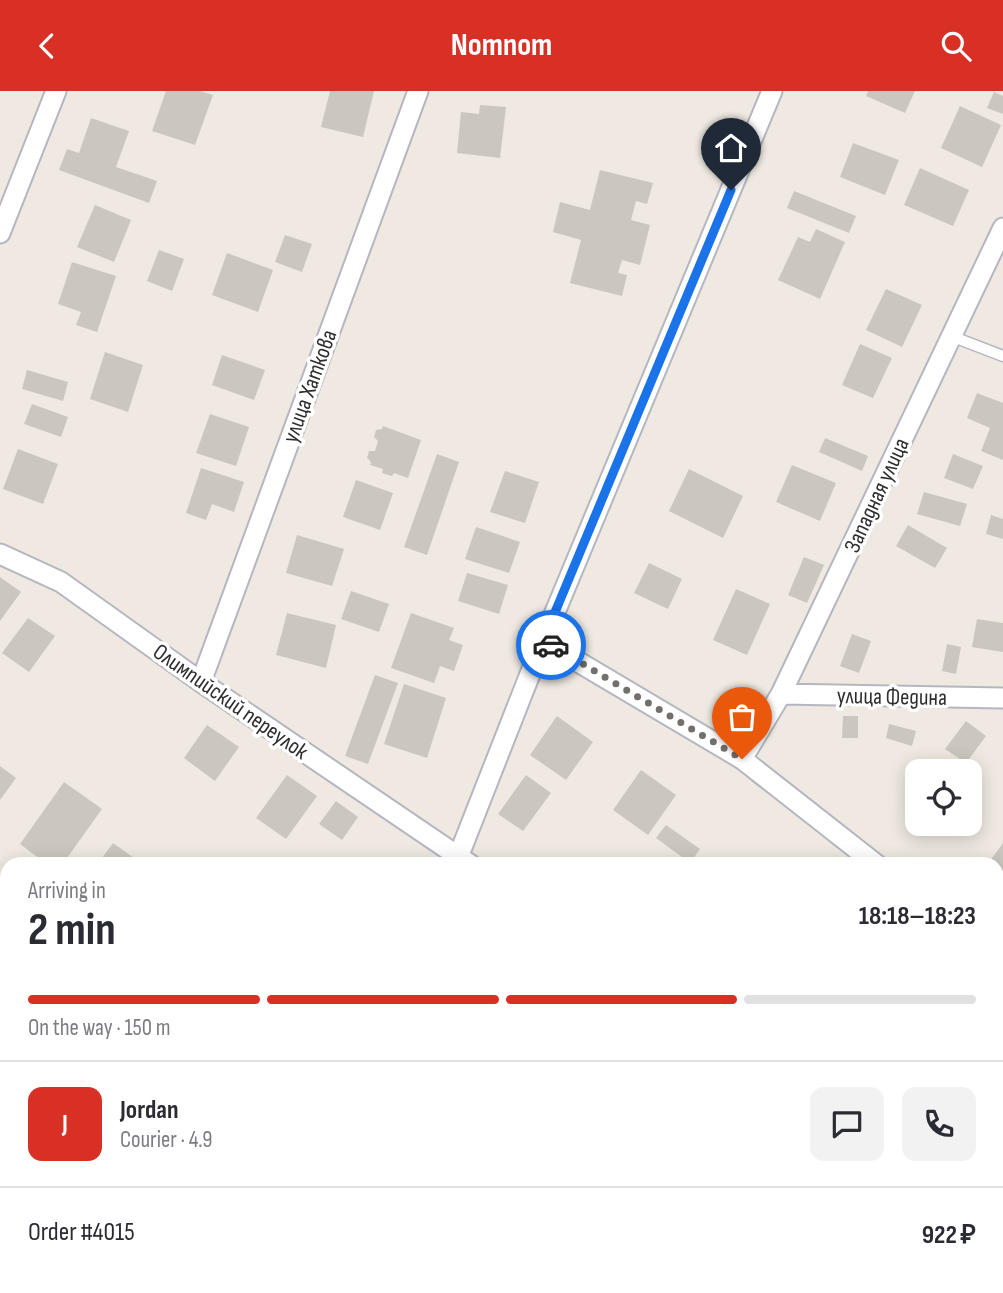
<!DOCTYPE html>
<html lang="en">
<head>
<meta charset="utf-8">
<style>
  :root { --surface:#fff; --page:#f2f2f3; --text:#2b2b33; --muted:#7c7c81; --line:#e1e1e2; --accent:#d93025 }
  body { margin:0; font-family:"Sofia Sans Condensed",sans-serif; background:var(--page); color:var(--text); height:100vh; display:flex; flex-direction:column; font-size:26px; white-space:nowrap }
  * { box-sizing:border-box; margin:0 }
  p { font-size:23px; color:var(--muted) }
  .icon { flex:none; width:38px; height:38px; fill:none; stroke:currentColor; stroke-width:2; stroke-linecap:round; stroke-linejoin:round }
  .map { position:relative; flex:1; overflow:hidden }
  .details { position:absolute; left:0px; top:766px; width:1004px; height:436px; display:flex; flex-direction:column; background:var(--surface); border-radius:21px 21px 0 0; box-shadow:0 4px 18px #0003 }
  .details>* { flex:none }
  .controls { position:absolute; left:905px; top:668px; display:grid; gap:14px }
  .controls a { display:grid; place-items:center; width:77px; height:77px; border-radius:14px; background:var(--surface); box-shadow:0 4px 18px #0003; font-size:35px }
  .pin { position:absolute; display:grid; place-items:center; width:60px; height:60px; color:#fff; margin:-72px -30px; border-radius:50% 50% 50% 0; rotate:-45deg; box-shadow:0 0 7px #0007 }
  .pin .icon { rotate:45deg }
  .courier { position:absolute; display:grid; place-items:center; width:70px; height:70px; margin:-35px; border:5px solid #1a73e8; border-radius:50%; background:#fff; color:#222; box-shadow:0 2px 9px #0007 }
  .overview em { font-style:normal; font-weight:700 }
  .overview div { display:flex; flex-direction:column-reverse }
  .overview { display:flex; align-items:center; justify-content:space-between; height:119px; padding:0 28px }
  h1 { font-size:46px; font-weight:700; line-height:52px }
  .bar { display:grid; grid-template-columns:repeat(4,1fr); gap:10px 7px; align-content:center; height:84px; padding:0 28px }
  .bar i { height:9px; border-radius:5px; background:var(--line) }
  .bar .selected { background:var(--accent) }
  .bar p { grid-column:span 4 }
  .line { display:flex; align-items:center; gap:18px; padding:0 28px; border-top:2px solid var(--line) }
  .line div { flex:1 }
  .round { display:grid; place-items:center; flex:none; width:74px; height:74px; border-radius:14px; background:var(--page) }
  header { display:flex; justify-content:space-between; align-items:center; height:91px; padding:0 28px; background:var(--accent); color:#fff; font-size:32px; font-weight:700 }
  .map>svg:first-child { display:block }
</style>
</head>
<body>
<header><svg class="icon" aria-label="back" viewBox="0 0 24 24"><path d="M15 5l-7 7 7 7"/></svg>Nomnom<svg class="icon" aria-label="search" viewBox="0 0 24 24"><circle cx="10" cy="10" r="6"/><path d="M15 15l6 6"/></svg></header>
<div class="map">
<svg width="1003" height="1202" viewBox="0 0 1003 1202">
  <rect width="100%" height="100%" fill="#efe9e1"/>
  <path fill="#cbc7bf" d="M166,0H200L213,4L195,54L152,40Z
    M330,0H374L363,46L321,36Z
    M868,0H915L905,22L866,5Z
    M994,1L1003,5V23L987,17Z
    M480,14L506,16L500,67L457,62L461,21L479,23Z
    M960,15L1001,34L982,76L941,57Z
    M91,27L129,40L116,76L157,90L149,112L59,79L67,58L79,62Z
    M853,52L899,69L885,104L840,86Z
    M920,77L969,99L953,135L904,114Z
    M600,79L653,92L647,113L636,110L631,129L650,134L640,174L622,169L618,182L627,184L622,205L570,192L581,149L553,141L560,111L590,119Z
    M794,100L856,125L849,142L787,117Z
    M95,114L131,129L114,171L77,156Z
    M816,138L845,151L820,208L778,189L798,146L810,151Z
    M285,144L312,153L302,181L275,171Z
    M159,159L184,168L172,200L147,190Z
    M227,162L273,179L258,221L212,204Z
    M72,171L116,185L97,241L76,234L81,221L58,213Z
    M886,198L922,214L902,256L866,239Z
    M860,253L892,267L873,307L842,294Z
    M105,261L143,274L128,321L90,308Z
    M222,264L265,279L254,309L212,294Z
    M27,279L68,291L63,310L22,298Z
    M977,302L1003,312V369L981,360L990,337L967,327Z
    M32,313L68,326L61,346L24,333Z
    M210,323L249,336L236,375L196,362Z
    M383,335L421,349L408,387L394,382L392,385L382,382L383,378L370,374L371,371L367,367L369,360H375L378,350L374,346L376,339L382,338Z
    M825,347L868,365L862,380L819,361Z
    M18,358L58,373L43,413L3,398Z
    M437,363L459,371L427,464L404,456Z
    M953,363L983,375L973,398L944,387Z
    M792,374L836,392L820,430L776,411Z
    M201,377L244,391L234,421L212,413L206,429L186,422Z
    M689,378L743,405L723,447L669,420Z
    M505,380L539,391L525,432L490,421Z
    M356,389L393,402L380,439L343,426Z
    M924,401L967,413L960,435L917,423Z
    M991,424L1003,428V448L986,443Z
    M908,434L947,457L935,477L896,455Z
    M476,436L520,451L509,482L465,468Z
    M297,444L344,458L332,495L286,482Z
    M804,466L824,474L807,512L788,504Z
    M649,472L682,488L668,518L634,502Z
    M467,482L508,494L499,523L458,510Z
    M0,486L21,501L0,530Z
    M736,498L770,513L747,564L713,549Z
    M351,500L389,513L379,541L341,528Z
    M287,522L336,534L326,577L276,564Z
    M411,522L454,537L449,549L463,554L454,580L440,575L434,592L391,577Z
    M28,527L55,545L29,581L2,562Z
    M977,528L1003,532V561L972,556Z
    M852,543L871,550L859,582L840,575Z
    M947,553L961,556L956,583L942,580Z
    M375,584L398,592L368,673L345,665Z
    M404,593L446,607L427,667L384,653Z
    M557,625L593,651L566,689L530,664Z
    M843,625H858V647H842Z
    M966,630L986,645L966,672L945,658Z
    M889,633L916,640L912,655L886,647Z
    M207,634L239,656L215,690L184,667Z
    M0,675L16,687L0,709Z
    M641,679L676,704L648,744L613,719Z
    M287,684L317,705L286,748L256,727Z
    M526,684L551,702L523,740L498,723Z
    M64,691L102,718L62,774H48L20,753Z
    M336,710L358,726L342,749L319,733Z
    M666,734L700,758L690,772L656,747Z
    M113,752L144,774H97Z
    M1003,752V789L998,785V774H987Z
    M1003,943V975L998,971V951Z
    M155,1195H184L179,1202H150Z
    M428,1195H447L444,1202H425Z
    M694,1195H753L749,1202H690Z"/>
  <g fill="none" stroke-linecap="round" stroke-linejoin="round">
    <defs>
      <path id="lane" d="M951,245L1003,265"/>
      <path id="street" d="M0,142L56,0
        M0,463L61,491L201,591L471,774
        M543,550L742,668L877,774
        M201,591L418,0
        M781,603L1003,607
        M742,668L781,603L1003,137
        M455,774L543,550L772,0
        M0,807L7,812
        M998,868L1003,873
        M0,1143L7,1148
        M75,1195L85,1202
        M542,1195L552,1202"/>
    </defs>
    <use href="#lane" stroke="#b4b7c1" stroke-width="13"/>
    <use href="#street" stroke="#b4b7c1" stroke-width="23"/>
    <use href="#lane" stroke="#fff" stroke-width="10"/>
    <use href="#street" stroke="#fff" stroke-width="19"/>
  </g>
  <g fill="none" stroke-linecap="round" stroke-linejoin="round">
    <path stroke="#726f6d" stroke-width="7" stroke-dasharray="0 12.6" d="M551,554L742,668"/>
    <path stroke="#1a73e8" stroke-width="9" d="M551,554L543,550L731,99"/>
  </g>
  <g text-anchor="middle" stroke-width="7" stroke-linejoin="round" paint-order="stroke">
    <g font-size="23" fill="#2e2e2e" stroke="#fff">
      <text transform="translate(309 295) rotate(-70)" y="8">улица Хаткова</text>
      <text transform="translate(876 404) rotate(-65)" y="8">Западная улица</text>
      <text transform="translate(892 605) rotate(1)" y="8">улица Федина</text>
      <text transform="translate(231 610) rotate(35)" y="8">Олимпийский переулок</text>
    </g>
  </g>
</svg>
<div class="controls">
<a><svg class="icon" aria-label="locate" viewBox="0 0 24 24"><circle cx="12" cy="12" r="6"/><path d="M12 2v4M12 18v4M2 12h4M18 12h4"/></svg></a>
</div>
<div class="pin" style="left:742px;top:668px;background:#ea580c"><svg class="icon" aria-label="bag" viewBox="0 0 24 24"><path d="M5 8h14l-1 12H6zM9 8a3 3 0 0 1 6 0"/></svg></div>
<div class="pin" style="left:731px;top:99px;background:#1f2937"><svg class="icon" aria-label="home" viewBox="0 0 24 24"><path d="M3 11l9-7 9 7M6 9v11h12V9"/></svg></div>
<div class="courier" style="left:551px;top:554px"><svg class="icon" aria-label="car" viewBox="0 0 24 24"><path d="M5 17H2v-5l4-1 3-4h7l3 4 3 1v5h-3M9 17h6M6 11h13"/><circle cx="7" cy="17" r="2"/><circle cx="17" cy="17" r="2"/></svg></div>
<section class="details">
<div class="overview"><div><h1>2 min</h1><p>Arriving in</p></div><em>18:18–18:23</em></div>
<div class="bar"><i class="selected"></i><i class="selected"></i><i class="selected"></i><i></i><p>On the way · 150 m</p></div>
<div class="line" style="height:126px"><b class="round" style="background:var(--accent);color:#fff">J</b><div><b>Jordan</b><p>Courier · 4.9</p></div><a class="round"><svg class="icon" aria-label="chat" viewBox="0 0 24 24"><path d="M4 5h16v11H9l-5 4z"/></svg></a><a class="round"><svg class="icon" aria-label="phone" viewBox="0 0 24 24"><path d="M5 4h4l2 5-3 2q2 4 5 5l2-3 5 2v4C11 20 4 13 5 4z"/></svg></a></div>
<div class="line" style="height:91px"><div>Order #4015</div><b>922 ₽</b></div>
</section>
</div>
</body>
</html>
